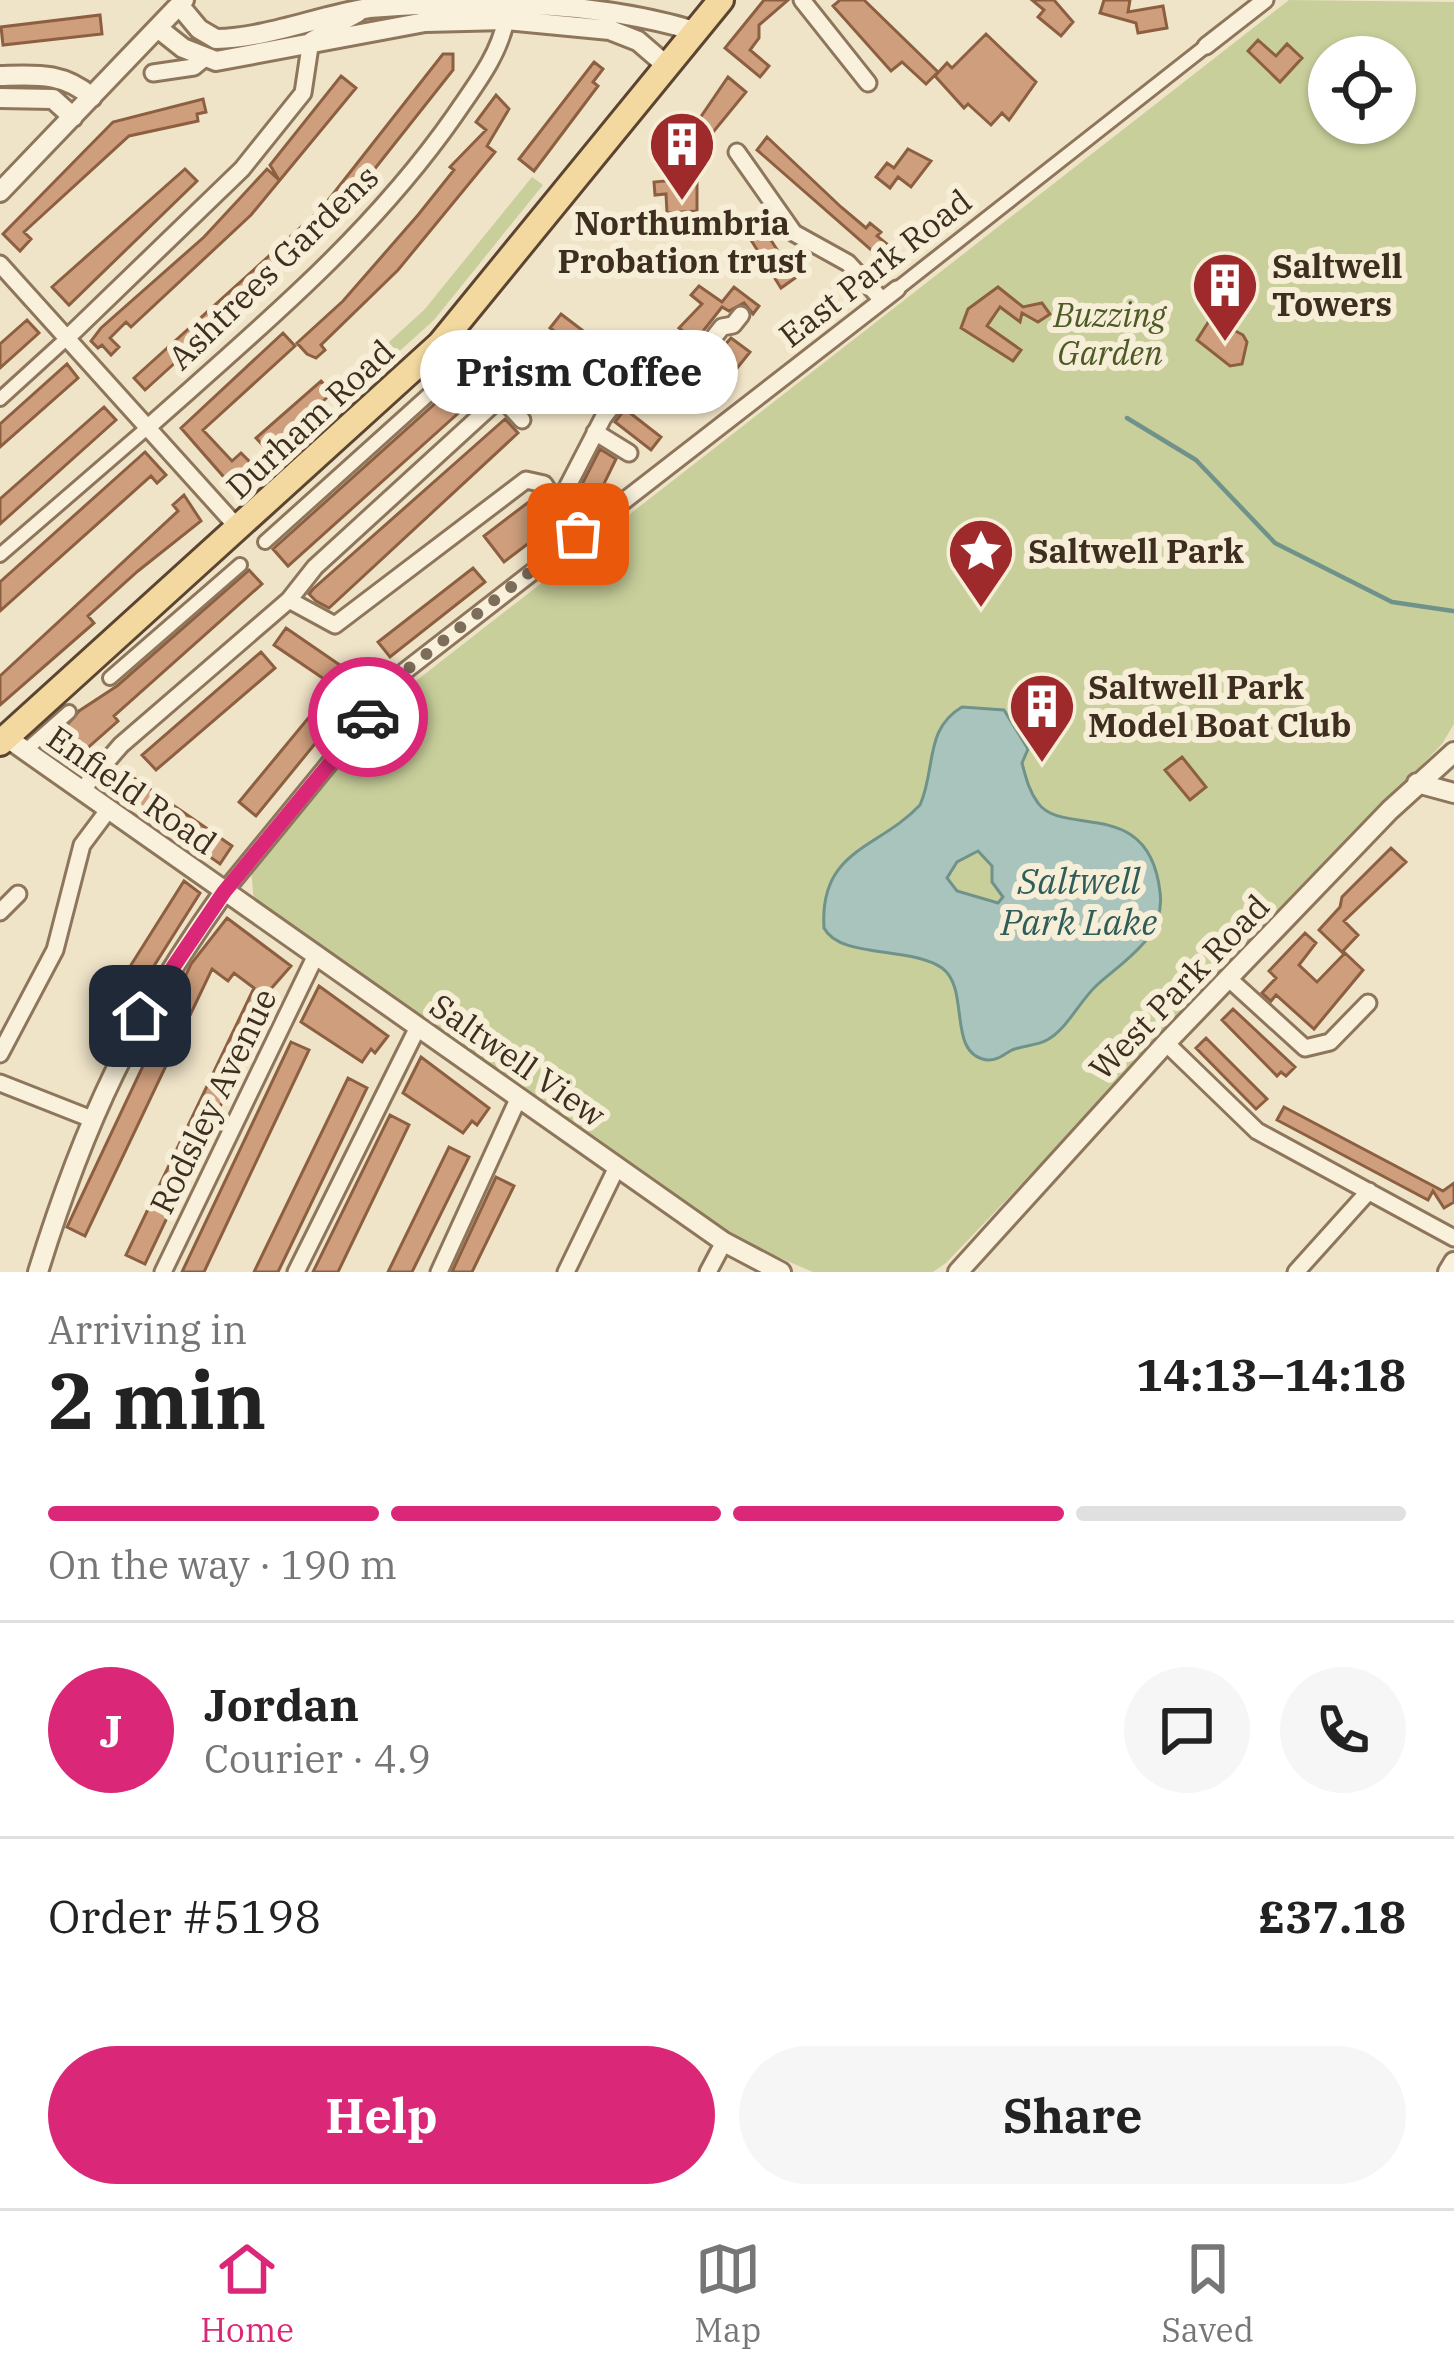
<!DOCTYPE html>
<html lang="en">
<head>
<meta charset="utf-8">
<style>
  :root { --surface:#fff; --page:#f6f6f6; --text:#222; --muted:#767676; --line:#e0e0e0; --accent:#db2777 }
  body { margin:0; font-family:"IBM Plex Serif",serif; background:var(--page); color:var(--text); height:100vh; display:flex; flex-direction:column; font-size:45px; white-space:nowrap }
  * { box-sizing:border-box; margin:0 }
  p { font-size:39px; color:var(--muted) }
  .icon { flex:none; width:66px; height:66px; fill:none; stroke:currentColor; stroke-width:2; stroke-linecap:round; stroke-linejoin:round }
  .map { position:relative; height:1272px; overflow:hidden }
  .drawer { display:flex; flex-direction:column; background:var(--surface); flex:1 }
  .drawer>* { flex:none }
  .controls { position:absolute; left:1308px; top:36px; display:grid; gap:24px }
  .controls a { display:grid; place-items:center; width:108px; height:108px; border-radius:50%; background:var(--surface); box-shadow:0 3px 9px #0004; font-size:60px }
  .pin { position:absolute; display:grid; place-items:center; width:102px; height:102px; color:#fff; margin:-51px; border-radius:24px; box-shadow:0 6px 18px #0006 }
  .courier { position:absolute; display:grid; place-items:center; width:120px; height:120px; margin:-60px; border:9px solid #db2777; border-radius:50%; background:#fff; color:#222; box-shadow:0 3px 15px #0007 }
  .bubble { position:absolute; height:84px; border-radius:42px; background:var(--surface); box-shadow:0 3px 9px #0004; font-size:39px; font-weight:700; line-height:84px; text-align:center }
  .head em { font-style:normal; font-weight:700 }
  .head div { display:flex; flex-direction:column-reverse }
  .head { display:flex; align-items:center; justify-content:space-between; height:204px; padding:0 48px }
  h1 { font-size:78px; font-weight:700; line-height:90px }
  .bar { display:grid; grid-template-columns:repeat(4,1fr); gap:18px 12px; align-content:center; height:144px; padding:0 48px }
  .bar i { height:15px; border-radius:9px; background:var(--line) }
  .bar .current { background:var(--accent) }
  .bar p { grid-column:span 4 }
  .line { display:flex; align-items:center; gap:30px; padding:0 48px; border-top:3px solid var(--line) }
  .line div { flex:1 }
  .round { display:grid; place-items:center; flex:none; width:126px; height:126px; border-radius:63px; background:var(--page) }
  .action { display:flex; gap:24px; margin-top:auto; padding:24px 48px }
  .action a { flex:1; height:138px; border-radius:72px; background:var(--accent); color:#fff; font-size:48px; font-weight:700; line-height:138px; text-align:center }
  .action a+a { background:var(--page); color:var(--text) }
  .dock { display:flex; justify-content:space-around; align-items:center; height:168px; border-top:3px solid var(--line); background:var(--surface); font-size:33px; color:var(--muted) }
  .dock a { display:grid; justify-items:center; gap:6px }
  .dock .current { color:var(--accent) }
  .map>svg:first-child { display:block }
</style>
</head>
<body>
<div class="map">
<svg width="1454" height="1272" viewBox="0 0 1454 1272">
  <rect width="100%" height="100%" fill="#f0e4c8"/>
  <path fill="#c9cf9b" fill-rule="evenodd" d="M1289,0L1454,2V724L1442,744L946,1263L933,1272H813L740,1241L254,903L251,869L412,684ZM1329,57H1395V123H1329Z
    M532,177L543,185L434,320L353,393L356,372L424,310Z"/>
  <path fill="#a9c4bc" stroke="#6f938a" stroke-width="3" fill-rule="evenodd" d="M962,707L1004,710L1028,749L1022,763C1026,778 1029,791 1038,803C1063,838 1149,795 1160,892C1166,938 1124,960 1096,986C1079,1002 1067,1029 1047,1040C1036,1046 1024,1045 1012,1050C1004,1054 997,1061 987,1060C946,1054 971,989 942,968C911,946 840,959 824,928C819,849 879,849 920,805C936,770 924,729 962,707ZM978,851L992,866V882L1003,897L998,903L957,891L947,878L957,862Z"/>
  <g fill="none" stroke-linecap="round" stroke-linejoin="round">
    <path stroke="#6f938a" stroke-width="4.5" d="M1127,418L1196,460L1275,543L1392,602L1453,611"/>
  </g>
  <path fill="#cf9f7d" stroke="#8d5f41" stroke-width="3" d="M764,0H788L759,25V38L750,50L769,66L760,77L725,48Z
    M840,0H864L938,72L926,84L902,62L891,71L833,6Z
    M1032,0H1054L1073,22L1061,36L1038,17L1044,10Z
    M1104,0H1130L1128,12L1163,6L1167,28L1138,33L1136,23L1100,13Z
    M100,15L102,34L3,45L1,27Z
    M986,34L1036,82L1009,120L1002,113L991,125L968,104L964,108L935,76L947,63L952,68Z
    M1258,40L1276,56L1287,44L1302,58L1280,82L1248,51Z
    M443,54H453V70L339,214L145,390L134,378L322,208Z
    M594,62L603,69L593,82L598,86L534,171L519,159Z
    M341,76L356,88L251,215L131,327L126,322L110,338L119,347L111,355L102,345L98,348L91,341L101,328L204,237L267,169L279,180L270,165Z
    M728,77L746,92L696,153L683,143Z
    M496,95L509,109L487,146L495,152L398,270L321,345L325,350L316,358L307,354L297,343L343,301L418,215L454,170L450,167L486,130L476,122Z
    M203,99L206,112L197,114L198,121L129,136L24,232L31,239L20,251L3,234L113,122Z
    M767,137L841,207L866,228L870,223L881,232L877,236L903,257L893,269L757,150Z
    M908,149L931,161L911,187L898,177L890,188L876,177L887,163L894,168Z
    M185,169L197,181L69,305L52,287Z
    M697,178V211L667,213L666,194L655,195L654,182Z
    M755,215L795,278L781,288L741,224Z
    M699,286L722,302L734,287L759,306L753,314L744,303L729,311L722,307L689,349L676,340L683,331L679,328L702,304L691,295Z
    M998,287L1023,307L1042,303L1050,314L1038,322L1022,313L1020,322L1000,307L987,326L1021,350L1013,361L961,328L968,309Z
    M561,314L616,356L594,386L551,353L563,337L550,328Z
    M1211,318L1243,335L1247,342L1242,364L1230,366L1197,340Z
    M27,320L39,333L0,368V344Z
    M283,333L295,346L203,430L232,461L241,453L252,464L230,484L181,428Z
    M731,338L750,352L717,393L711,388L730,356L721,349Z
    M67,364L78,378L0,447V424Z
    M660,364L697,390L686,405L649,377Z
    M468,374L483,391L288,566L273,549Z
    M321,381L332,393L268,451L256,438Z
    M104,407L116,420L0,524V499Z
    M625,409L661,437L651,450L615,422Z
    M505,419L518,433L329,608L316,601L309,594L313,589Z
    M600,449L616,459L600,492L580,514L572,504Z
    M145,452L166,475L157,483L151,476L0,611V582Z
    M184,495L201,521L138,571L88,616L94,623L0,705V676L178,511L173,505Z
    M530,501L550,527L504,562L484,536Z
    M591 557a17 17 0 1 1 34 0a17 17 0 1 1-34 0Z
    M473,568L485,582L390,657L378,642Z
    M249,570L262,584L114,716L118,721L75,759L56,738L79,711L117,686Z
    M286,628L363,681L352,698L274,645Z
    M261,652L275,668L156,770L142,755Z
    M310,716L327,729L256,816L239,802Z
    M1182,757L1206,787L1190,800L1165,770Z
    M134,778L232,846L220,864L122,795Z
    M1391,848L1406,862L1344,921L1358,935L1342,952L1319,930L1340,907L1342,897Z
    M184,881L200,893L133,999L119,984Z
    M227,918L291,966L255,1007L265,1012L145,1264L126,1255L254,988L234,973L228,981L212,969L85,1236L67,1227L191,964Z
    M1305,933L1316,943L1299,965L1317,982L1345,953L1363,970L1314,1029L1276,995L1271,1001L1262,993L1276,978L1269,971Z
    M319,986L388,1036L375,1053L371,1049L362,1062L301,1022Z
    M1233,1009L1295,1067L1286,1076L1281,1072L1277,1076L1222,1020Z
    M1206,1038L1267,1099L1256,1109L1196,1048Z
    M291,1042L309,1050L204,1272H182Z
    M421,1057L489,1108L477,1125L472,1121L463,1133L403,1093Z
    M348,1078L367,1088L278,1272H254Z
    M1284,1107L1443,1191L1454,1183V1202L1444,1208L1433,1191L1428,1200L1277,1120Z
    M390,1115L409,1125L338,1272H313Z
    M449,1147L469,1157L412,1272H388Z
    M496,1177L514,1186L472,1272H452Z"/>
  <g fill="none" stroke-linecap="round" stroke-linejoin="round">
    <defs>
      <path id="pedestrian" d="M897,289L1206,46
        M0,399L66,339
        M265,542L465,362L475,344
        M0,555L147,428
        M110,678L240,565
        M25,751L69,712"/>
      <path id="minor" d="M802,0L868,83
        M1206,46L1265,0
        M153,73L194,67L206,57
        M737,152L794,233L848,263L882,300
        M0,264L239,529
        M66,339L242,169L303,93L311,40L358,14
        M693,364L722,327L733,325L741,315
        M147,428C257,330 370,237 455,115C476,84 498,57 506,20L515,14
        M595,432L629,453
        M558,505L603,418L660,344L709,377
        M289,600L315,567L501,397L522,420
        M82,790L121,745L289,600L335,625L526,480L544,484L577,534
        M224,892L405,671L897,289
        M0,912L18,894
        M1228,978L1305,1048L1330,1042L1368,1003
        M1166,1043L1257,1131L1454,1238
        M0,1054L55,950L82,845L109,809
        M0,1083L89,1118
        M163,1272L316,955
        M296,1272L418,1027
        M439,1272L519,1097
        M566,1272L617,1167
        M708,1272L724,1242
        M1296,1272L1369,1191"/>
      <path id="tertiary" d="M179,5L199,29L216,39C268,38 318,16 369,8C477,0 591,0 695,31
        M159,29L183,48L216,61L425,22L506,20L610,30L638,41L667,66
        M0,76C37,75 62,72 92,97
        M0,98L53,99L73,117
        M0,192L184,0
        M6,737L724,1242L781,1272
        M1417,783L1454,793
        M38,1272C85,1120 132,1021 224,892
        M958,1272L1166,1043L1390,810L1454,752
        M1448,1272L1454,1262"/>
      <path id="primary" d="M0,743L440,344L721,0"/>
    </defs>
    <use href="#pedestrian" stroke="#8d765c" stroke-width="18"/>
    <use href="#minor" stroke="#8d765c" stroke-width="21"/>
    <use href="#tertiary" stroke="#8d765c" stroke-width="24"/>
    <use href="#primary" stroke="#5b4430" stroke-width="30"/>
    <use href="#pedestrian" stroke="#faf1dc" stroke-width="12"/>
    <use href="#minor" stroke="#faf1dc" stroke-width="15"/>
    <use href="#tertiary" stroke="#faf1dc" stroke-width="18"/>
    <use href="#primary" stroke="#f3d9a0" stroke-width="24"/>
  </g>
  <g fill="none" stroke-linecap="round" stroke-linejoin="round">
    <path stroke="#7c6e5b" stroke-width="12" stroke-dasharray="0 21.6" d="M368,717L405,671L578,534"/>
    <path stroke="#db2777" stroke-width="15" d="M140,1016L224,892L368,717"/>
  </g>
  <defs>
    <symbol id="building-pin" viewBox="-11 -11 22 30"><path d="M0 17L-7.5 6A9.5 9.5 0 1 1 7.5 6Z" fill="#9e2a2b" stroke="#f7eed8"/><path d="M-4-6H4V6H1V3H-1V6H-4ZM-2.5-4.3h1.7v1.8h-1.7ZM.8-4.3h1.7v1.8H.8ZM-2.5-1h1.7V.8h-1.7ZM.8-1h1.7V.8H.8Z" fill="#fff"/></symbol>
    <symbol id="sight-pin" viewBox="-11 -11 22 30"><path d="M0 17L-7.5 6A9.5 9.5 0 1 1 7.5 6Z" fill="#9e2a2b" stroke="#f7eed8"/><path d="M0-6L1.8-2.2L6-1.7L2.9 1.2L3.7 5.4L0 3.3L-3.7 5.4L-2.9 1.2L-6-1.7L-1.8-2.2Z" fill="#fff"/></symbol>
  </defs>
  <g fill-rule="evenodd">
    <use href="#building-pin" x="644" y="106" width="76" height="104"/>
    <use href="#building-pin" x="1187" y="247" width="76" height="104"/>
    <use href="#sight-pin" x="943" y="513" width="76" height="104"/>
    <use href="#building-pin" x="1004" y="668" width="76" height="104"/>
  </g>
  <g text-anchor="middle" stroke-width="12" stroke-linejoin="round" paint-order="stroke">
    <g font-size="33" font-weight="bold" fill="#3d2e20" stroke="#f7eed8" text-anchor="start">
      <text x="682" y="235" text-anchor="middle">Northumbria<tspan x="682" dy="38">Probation trust</tspan></text>
      <text x="1272" y="278">Saltwell<tspan x="1272" dy="38">Towers</tspan></text>
      <text x="1028" y="563">Saltwell Park</text>
      <text x="1088" y="699">Saltwell Park<tspan x="1088" dy="38">Model Boat Club</tspan></text>
    </g>
    <g font-size="33" fill="#3d2e20" stroke="#f7eed8">
      <text transform="translate(273 267) rotate(-44)" y="12">Ashtrees Gardens</text>
      <text transform="translate(875 268) rotate(-38)" y="12">East Park Road</text>
      <text transform="translate(310 419) rotate(-43)" y="12">Durham Road</text>
      <text transform="translate(132 790) rotate(35)" y="12">Enfield Road</text>
      <text transform="translate(1179 987) rotate(-46)" y="12">West Park Road</text>
      <text transform="translate(518 1060) rotate(35)" y="12">Saltwell View</text>
      <text transform="translate(213 1101) rotate(-64)" y="12">Rodsley Avenue</text>
    </g>
    <g font-size="33" font-style="italic" fill="#4d5a26" stroke="#f7eed8">
      <text x="1110" y="327">Buzzing<tspan x="1110" dy="38">Garden</tspan></text>
    </g>
    <g font-size="36" font-style="italic" fill="#2f5d5a" stroke="#f7eed8">
      <text x="1079" y="894">Saltwell<tspan x="1079" dy="41">Park Lake</tspan></text>
    </g>
  </g>
</svg>
<div class="controls">
<a><svg class="icon" aria-label="locate" viewBox="0 0 24 24"><circle cx="12" cy="12" r="6"/><path d="M12 2v4M12 18v4M2 12h4M18 12h4"/></svg></a>
</div>
<div class="pin" style="left:578px;top:534px;background:#ea580c"><svg class="icon" aria-label="bag" viewBox="0 0 24 24"><path d="M5 8h14l-1 12H6zM9 8a3 3 0 0 1 6 0"/></svg></div>
<div class="pin" style="left:140px;top:1016px;background:#1f2937"><svg class="icon" aria-label="home" viewBox="0 0 24 24"><path d="M3 11l9-7 9 7M6 9v11h12V9"/></svg></div>
<div class="courier" style="left:368px;top:717px"><svg class="icon" aria-label="car" viewBox="0 0 24 24"><path d="M5 17H2v-5l4-1 3-4h7l3 4 3 1v5h-3M9 17h6M6 11h13"/><circle cx="7" cy="17" r="2"/><circle cx="17" cy="17" r="2"/></svg></div>
<div class="bubble" style="left:420px;top:330px;width:318px">Prism Coffee</div>
</div>
<section class="drawer">
<div class="head"><div><h1>2 min</h1><p>Arriving in</p></div><em>14:13–14:18</em></div>
<div class="bar"><i class="current"></i><i class="current"></i><i class="current"></i><i></i><p>On the way · 190 m</p></div>
<div class="line" style="height:216px"><b class="round" style="background:var(--accent);color:#fff">J</b><div><b>Jordan</b><p>Courier · 4.9</p></div><a class="round"><svg class="icon" aria-label="chat" viewBox="0 0 24 24"><path d="M4 5h16v11H9l-5 4z"/></svg></a><a class="round"><svg class="icon" aria-label="phone" viewBox="0 0 24 24"><path d="M5 4h4l2 5-3 2q2 4 5 5l2-3 5 2v4C11 20 4 13 5 4z"/></svg></a></div>
<div class="line" style="height:156px"><div>Order #5198</div><b>£37.18</b></div>
<div class="action"><a>Help</a><a>Share</a></div>
</section>
<nav class="dock">
<a class="current"><svg class="icon" aria-label="home" viewBox="0 0 24 24"><path d="M3 11l9-7 9 7M6 9v11h12V9"/></svg>Home</a>
<a><svg class="icon" aria-label="map" viewBox="0 0 24 24"><path d="M3 6l6-2 6 2 6-2v14l-6 2-6-2-6 2zM9 4v14M15 6v14"/></svg>Map</a>
<a><svg class="icon" aria-label="saved" viewBox="0 0 24 24"><path d="M7 4h10v16l-5-4-5 4z"/></svg>Saved</a>
</nav>
</body>
</html>
